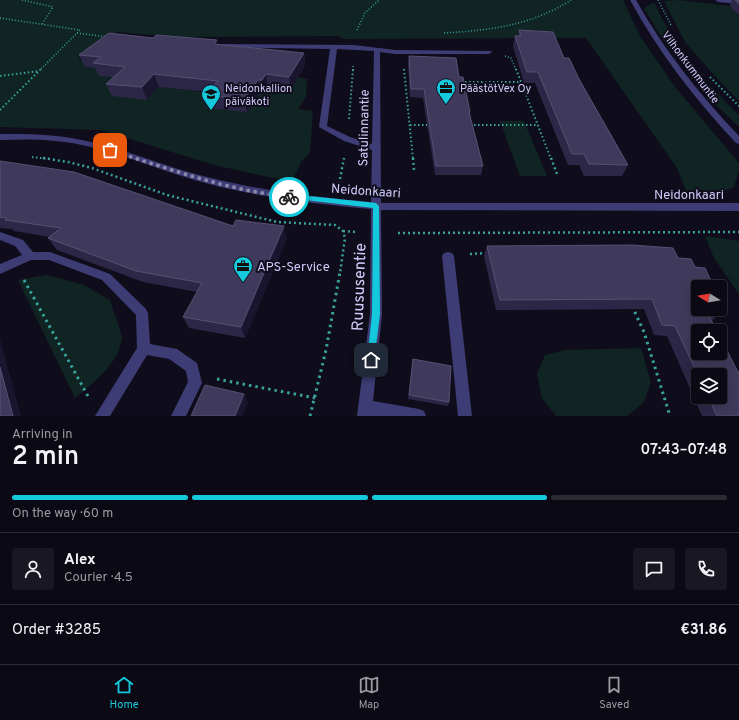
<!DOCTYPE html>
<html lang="en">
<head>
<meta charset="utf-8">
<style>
  :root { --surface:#0b0a14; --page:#191822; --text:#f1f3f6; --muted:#9a9aa0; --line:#2b2b34; --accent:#15c9dc }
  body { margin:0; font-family:Overpass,sans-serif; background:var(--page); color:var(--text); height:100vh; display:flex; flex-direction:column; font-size:15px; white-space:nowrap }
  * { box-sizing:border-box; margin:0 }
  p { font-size:13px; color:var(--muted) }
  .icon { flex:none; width:22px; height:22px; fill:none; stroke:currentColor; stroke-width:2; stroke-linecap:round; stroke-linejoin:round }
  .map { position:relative; height:416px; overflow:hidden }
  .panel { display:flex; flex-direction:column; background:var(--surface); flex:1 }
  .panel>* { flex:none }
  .needle { width:26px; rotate:281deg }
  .controls { position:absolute; left:691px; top:280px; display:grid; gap:8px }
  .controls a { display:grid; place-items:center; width:36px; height:36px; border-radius:4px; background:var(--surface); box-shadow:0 4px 16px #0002,0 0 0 1px var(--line); font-size:20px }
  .pin { position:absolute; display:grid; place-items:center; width:34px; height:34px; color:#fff; margin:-17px; border-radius:8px; box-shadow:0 2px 6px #0006 }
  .courier { position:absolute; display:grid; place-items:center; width:40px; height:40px; margin:-20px; border:3px solid #15c9dc; border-radius:50%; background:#fff; color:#222; box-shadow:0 1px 5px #0007 }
  .head em { font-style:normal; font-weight:600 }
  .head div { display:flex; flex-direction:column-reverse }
  .head { display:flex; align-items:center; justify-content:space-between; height:68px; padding:0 12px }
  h1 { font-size:26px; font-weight:600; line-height:30px }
  .bar { display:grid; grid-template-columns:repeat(4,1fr); gap:6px 4px; align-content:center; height:48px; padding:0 12px }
  .bar i { height:5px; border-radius:3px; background:var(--line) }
  .bar .selected { background:var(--accent) }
  .bar p { grid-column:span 4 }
  .line { display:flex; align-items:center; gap:10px; padding:0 12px; border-top:1px solid var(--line) }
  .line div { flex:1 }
  .round { display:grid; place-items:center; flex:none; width:42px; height:42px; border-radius:4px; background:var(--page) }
  .tab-bar { display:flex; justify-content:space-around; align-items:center; height:56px; border-top:1px solid var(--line); background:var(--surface); font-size:11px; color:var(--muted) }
  .tab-bar a { display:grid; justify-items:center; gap:2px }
  .tab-bar .selected { color:var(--accent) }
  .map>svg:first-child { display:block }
</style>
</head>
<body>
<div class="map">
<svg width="739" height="416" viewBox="0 0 739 416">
  <rect width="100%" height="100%" fill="#0f0d1b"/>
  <path fill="#102423" d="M0,0H623L640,36L675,87L739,163V170L734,187L706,199L689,198L677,168L586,38L344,39L338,36L177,37L117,32L79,56L80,61L83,58L86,67L118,71L171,88L203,92L212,81L264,93L268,87L291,89L298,77L307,79L306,97L298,109L313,111L310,151L307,157L302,160L292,182L214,165L101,130L0,127Z
    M679,0L730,6L739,16V101L714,75L685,42L664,1Z
    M653,3L655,4C674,47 706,83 739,115V127L716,105L667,46L645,10L644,8Z
    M500,121H524L547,176H520Z
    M705,236L739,241V294L714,258Z
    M47,275L84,285L110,300C112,308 122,332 122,338C118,365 94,382 75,398L18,280Z
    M641,348L651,382L644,402L627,416H556L542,398L537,374L545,355L566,350Z"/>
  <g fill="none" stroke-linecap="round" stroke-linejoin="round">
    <path stroke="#38a29b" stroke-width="1.5" stroke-dasharray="1 2" stroke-linecap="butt" d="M22,0L53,7L42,24
      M658,0L671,25
      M0,18L80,30L40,70
      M357,30L365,13L379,0
      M77,33L108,37
      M444,33C491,30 530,26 571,0
      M505,56L511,58L516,70
      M404,69V70
      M353,70V64"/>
    <path stroke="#38a29b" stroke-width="2" stroke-dasharray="1.5 2.5" stroke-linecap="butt" d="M404,69L413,159
      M516,69L551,159
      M0,76L39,71
      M710,77L739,106
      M461,82H520
      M0,110L41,69
      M349,119L353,69
      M410,125H429
      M470,125H537
      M32,157L50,159
      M344,159V158"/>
    <path stroke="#38a29b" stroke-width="2.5" stroke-dasharray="2 3" stroke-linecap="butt" d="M43,158L68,162L92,168L167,195L277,222L335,225L343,231L345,238L340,273
      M413,158L414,170
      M551,158L557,174
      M339,184L344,158
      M343,231L355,232
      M398,233L739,232
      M470,254L487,253"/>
    <path stroke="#38a29b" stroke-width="3" stroke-dasharray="2.5 4" stroke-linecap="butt" d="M24,280L89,398
      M632,306L644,332L670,416
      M217,379L315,398
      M310,416L326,350L340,272"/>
    <path fill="#3e3c75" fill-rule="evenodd" d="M630,0H636C664,50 699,94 739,136V144L736,143C695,99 659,53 630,0Z
      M715,0H739V4L718,2Z
      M219,44L354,45L395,50L491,51L492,52L489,54H395L380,52L381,203H739V211L381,210L382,314L373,401L419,409L424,411L426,416H357L370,314L371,209C317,204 263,198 209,184C166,173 125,154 82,145C54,139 28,139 0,140V134C28,134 54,134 82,140C124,148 164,167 207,177C261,191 316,197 371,202L372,150L344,141L319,127L330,49L217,47L216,46ZM337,49L374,51L372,144L350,137L327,126Z
      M0,232L23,240L33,252H50L110,274L146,309L148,313L150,344L177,349L197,363L202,383L186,416H171L188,382L186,371L169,359L147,355L110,416H95L137,348L136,315L102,280L49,260H31L0,274V264L22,255L15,246L0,240Z
      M448,252L452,253L454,256L472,416H458L442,256L444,253Z"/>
  </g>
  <path fill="#2d2747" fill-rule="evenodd" d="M732,0H739V15L732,9L730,5Z
    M519,30L564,58L579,79L628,165L622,176H584L579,165H568L535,83H524L513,46L515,36H518Z
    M153,38L217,40L218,45L304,53L305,65L291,89L268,87L264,93H260L247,112L210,108L206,95L209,92L159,87L147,100L112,96L106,84L113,77L99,76L95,68L85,67L79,55Z
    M409,56L459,77L470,112V116L483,166L481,175H435L423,98L410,97L408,64Z
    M0,161L233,226L287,238L245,338L189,328L183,317L197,292L143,282L57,250L48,238L50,237L14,231L12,229L0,228Z
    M487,246L698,309H716V310L718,314L712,321L739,416H702L667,336L654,335L644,309L496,310L484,256ZM698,375L720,397H698Z
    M413,359L449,402L448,406L408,399Z"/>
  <path fill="#1a152e" d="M217,40L220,52L214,44Z
    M304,53L305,65L291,89L289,77Z
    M154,74L159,87L147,100L142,87Z
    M266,74L268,87L264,93L262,80Z
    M258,80L260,93L247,112L244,99Z
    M284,226L287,238L245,338L241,327Z
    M0,339L21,416H13L0,367Z
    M244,394L248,402L242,416H235Z"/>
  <path fill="#3f395b" stroke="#565074" d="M735,0H739V4Z
    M519,30L553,32L564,58H569L579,79L628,165L589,164L584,154H572L538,72H527L515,36H521Z
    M109,33L153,38L156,35L217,40L214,44L304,53L289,77L266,74L262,80H258L244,99L206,95L218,81L154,74L142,87L106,84L125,67L93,63L101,57L79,55Z
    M409,56L456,58L459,77H463L470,112H469L483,166H436L424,89H411Z
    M0,161L74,172L233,226L236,220L284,226L241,327L183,317L202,283L136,271L48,238L61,228L5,220L7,218L0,217Z
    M632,245L673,248L678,258L691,259L695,267L705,268L714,287H698V309H715L718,314H708L717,331H698V353H720V337L738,372H739V416H717L708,397H720V375H698L675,326L662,325L652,299L500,300L487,246Z
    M413,359L451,366L449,402L409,395Z
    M0,367L13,416H0Z
    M205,385L244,394L235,416H191Z"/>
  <path fill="#15c9dc" d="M289,194L376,203L379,206L380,314L374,363H368L367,360L372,314L373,208L287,198V195Z"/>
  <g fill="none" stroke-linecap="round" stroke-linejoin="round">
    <path stroke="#8c88ac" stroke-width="4" stroke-dasharray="0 7.2" d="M110,150C169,169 227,190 289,197"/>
  </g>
  <defs>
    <symbol id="office-pin" viewBox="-11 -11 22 30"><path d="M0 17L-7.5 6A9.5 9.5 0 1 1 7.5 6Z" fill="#15c9dc" stroke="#0f0d1b"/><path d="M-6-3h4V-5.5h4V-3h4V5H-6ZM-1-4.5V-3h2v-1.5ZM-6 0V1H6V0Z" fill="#111"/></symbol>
    <symbol id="school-pin" viewBox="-11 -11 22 30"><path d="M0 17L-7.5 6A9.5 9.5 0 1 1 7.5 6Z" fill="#15c9dc" stroke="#0f0d1b"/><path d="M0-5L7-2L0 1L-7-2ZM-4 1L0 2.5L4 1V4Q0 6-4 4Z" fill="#111"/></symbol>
  </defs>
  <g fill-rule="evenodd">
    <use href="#office-pin" x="435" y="77" width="22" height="30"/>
    <use href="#school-pin" x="200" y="83" width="22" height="30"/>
    <use href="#office-pin" x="232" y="255" width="22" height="30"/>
  </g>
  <g text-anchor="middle" stroke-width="4" stroke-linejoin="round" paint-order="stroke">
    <g font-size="11" fill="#d0cbfa" stroke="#0f0d1b">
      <text transform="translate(691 67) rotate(53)" y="4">Vilhonkummuntie</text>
    </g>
    <g font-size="11" fill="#d0cbfa" stroke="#0f0d1b" text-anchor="start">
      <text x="225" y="92">Neidonkallion<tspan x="225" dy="13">päiväkoti</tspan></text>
      <text x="460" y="92">PäästötVex Oy</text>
    </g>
    <g font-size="13" fill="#d0cbfa" stroke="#0f0d1b">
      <text transform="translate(363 128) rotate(-89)" y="5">Satulinnantie</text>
      <text transform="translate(366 190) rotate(4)" y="5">Neidonkaari</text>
      <text x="689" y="199">Neidonkaari</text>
    </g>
    <g font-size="13" fill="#d0cbfa" stroke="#0f0d1b" text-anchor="start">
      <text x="257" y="271">APS-Service</text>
    </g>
    <g font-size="16" fill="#d0cbfa" stroke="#0f0d1b">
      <text transform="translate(358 287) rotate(-88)" y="6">Ruususentie</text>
    </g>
  </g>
</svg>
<div class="controls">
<a><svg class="needle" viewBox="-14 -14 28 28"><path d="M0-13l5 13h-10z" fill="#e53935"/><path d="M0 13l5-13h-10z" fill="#9a9aa0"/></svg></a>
<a><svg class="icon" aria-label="locate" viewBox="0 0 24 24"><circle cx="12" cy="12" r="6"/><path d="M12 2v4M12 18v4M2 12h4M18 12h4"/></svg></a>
<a><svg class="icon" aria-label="layers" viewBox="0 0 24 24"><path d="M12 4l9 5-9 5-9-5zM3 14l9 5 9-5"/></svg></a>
</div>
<div class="pin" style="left:110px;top:150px;background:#ea580c"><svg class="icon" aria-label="bag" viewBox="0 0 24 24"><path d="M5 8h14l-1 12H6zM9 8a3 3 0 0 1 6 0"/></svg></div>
<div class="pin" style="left:371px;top:360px;background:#1f2937"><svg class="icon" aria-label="home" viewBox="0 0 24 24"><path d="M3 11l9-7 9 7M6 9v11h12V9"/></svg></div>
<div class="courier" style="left:289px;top:197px"><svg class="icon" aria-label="bike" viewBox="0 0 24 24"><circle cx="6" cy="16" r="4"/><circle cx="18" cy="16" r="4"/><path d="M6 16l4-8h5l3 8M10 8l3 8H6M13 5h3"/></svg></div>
</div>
<section class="panel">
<div class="head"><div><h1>2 min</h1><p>Arriving in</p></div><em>07:43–07:48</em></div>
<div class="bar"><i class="selected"></i><i class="selected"></i><i class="selected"></i><i></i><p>On the way · 60 m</p></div>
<div class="line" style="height:72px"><a class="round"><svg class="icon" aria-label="person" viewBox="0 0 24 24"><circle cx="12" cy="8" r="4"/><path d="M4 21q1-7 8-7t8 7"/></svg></a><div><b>Alex</b><p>Courier · 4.5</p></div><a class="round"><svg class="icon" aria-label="chat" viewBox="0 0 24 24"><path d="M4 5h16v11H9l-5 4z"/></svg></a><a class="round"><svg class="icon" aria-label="phone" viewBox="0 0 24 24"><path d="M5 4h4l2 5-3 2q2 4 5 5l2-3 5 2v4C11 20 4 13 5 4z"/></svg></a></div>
<div class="line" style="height:52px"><div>Order #3285</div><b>€31.86</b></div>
</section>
<nav class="tab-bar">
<a class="selected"><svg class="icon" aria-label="home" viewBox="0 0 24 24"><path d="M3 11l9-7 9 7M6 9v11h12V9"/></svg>Home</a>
<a><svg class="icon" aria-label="map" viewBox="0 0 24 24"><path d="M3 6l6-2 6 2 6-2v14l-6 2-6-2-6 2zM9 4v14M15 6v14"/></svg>Map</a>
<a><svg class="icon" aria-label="saved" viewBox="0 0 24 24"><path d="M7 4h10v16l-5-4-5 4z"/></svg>Saved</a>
</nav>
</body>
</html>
